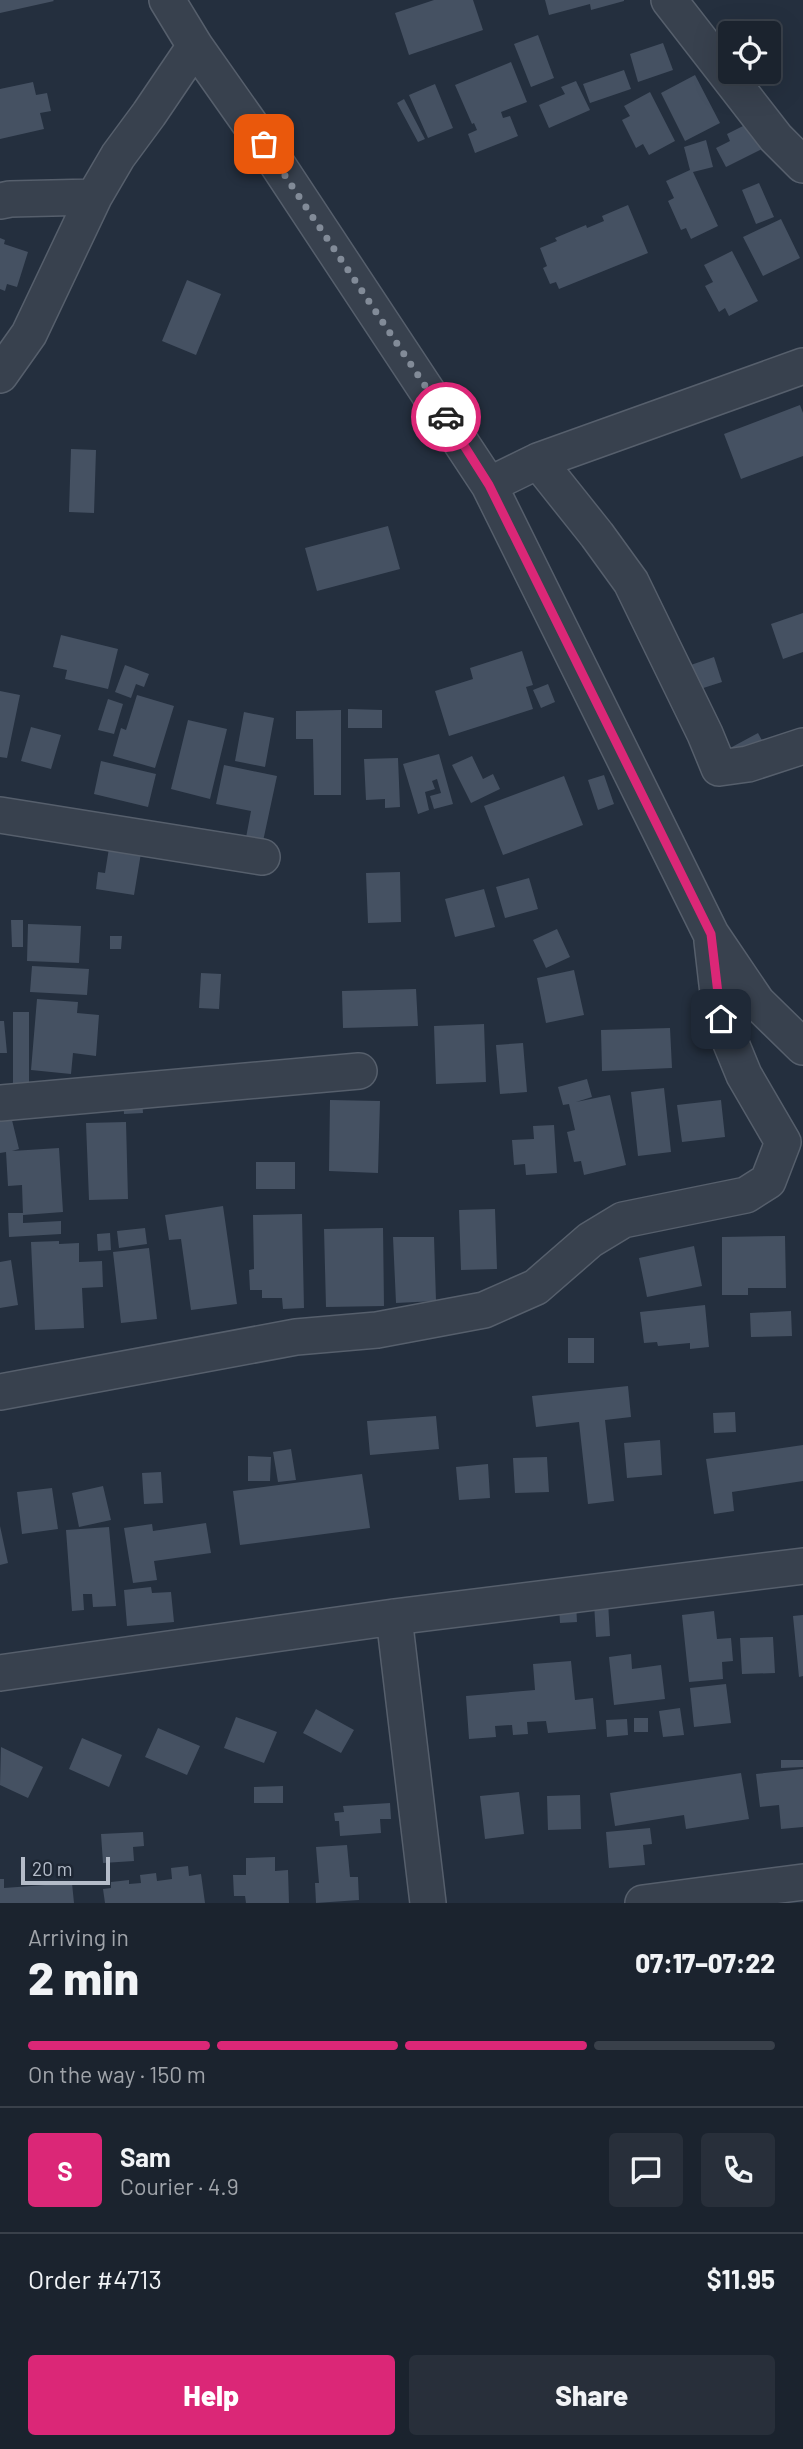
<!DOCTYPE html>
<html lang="en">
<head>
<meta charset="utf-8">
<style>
  :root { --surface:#1b232e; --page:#282f3a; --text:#f1f3f6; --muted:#a0a4aa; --line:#39404a; --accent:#db2777 }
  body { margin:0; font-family:Barlow,sans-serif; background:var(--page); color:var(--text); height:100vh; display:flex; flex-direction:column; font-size:26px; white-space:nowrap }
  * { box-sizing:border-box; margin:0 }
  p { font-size:23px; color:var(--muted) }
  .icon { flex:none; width:38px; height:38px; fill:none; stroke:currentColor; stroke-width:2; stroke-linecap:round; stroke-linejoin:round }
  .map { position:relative; height:1903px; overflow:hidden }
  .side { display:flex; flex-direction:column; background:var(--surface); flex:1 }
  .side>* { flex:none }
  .buttons { position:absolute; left:718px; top:21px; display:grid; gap:14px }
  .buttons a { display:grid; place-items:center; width:63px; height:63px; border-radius:7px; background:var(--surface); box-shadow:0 7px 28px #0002,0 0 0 2px var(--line); font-size:35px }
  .scale { position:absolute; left:21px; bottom:18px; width:89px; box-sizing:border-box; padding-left:7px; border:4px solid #b4bcc9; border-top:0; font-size:19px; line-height:24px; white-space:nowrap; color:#b4bcc9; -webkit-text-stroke:5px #1d2633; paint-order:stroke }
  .pin { position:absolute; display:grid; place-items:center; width:60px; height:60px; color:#fff; margin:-30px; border-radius:14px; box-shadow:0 4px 10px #0006 }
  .courier { position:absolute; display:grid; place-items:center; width:70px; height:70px; margin:-35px; border:5px solid #db2777; border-radius:50%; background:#fff; color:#222; box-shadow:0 2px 9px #0007 }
  .summary em { font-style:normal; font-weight:800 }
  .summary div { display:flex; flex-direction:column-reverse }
  .summary { display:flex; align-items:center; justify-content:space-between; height:119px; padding:0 28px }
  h1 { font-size:46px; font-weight:800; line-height:52px }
  .bar { display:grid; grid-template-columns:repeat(4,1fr); gap:10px 7px; align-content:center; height:84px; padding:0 28px }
  .bar i { height:9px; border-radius:5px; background:var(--line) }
  .bar .active { background:var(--accent) }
  .bar p { grid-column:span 4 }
  .line { display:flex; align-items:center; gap:18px; padding:0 28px; border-top:2px solid var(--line) }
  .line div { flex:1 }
  .round { display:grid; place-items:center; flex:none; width:74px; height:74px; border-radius:7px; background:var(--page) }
  .cta { display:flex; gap:14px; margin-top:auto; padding:14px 28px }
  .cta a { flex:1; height:80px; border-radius:7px; background:var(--accent); color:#fff; font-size:28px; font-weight:800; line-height:80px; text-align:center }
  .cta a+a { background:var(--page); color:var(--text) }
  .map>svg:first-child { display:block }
</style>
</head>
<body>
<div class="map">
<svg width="803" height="1903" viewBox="0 0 803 1903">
  <rect width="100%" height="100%" fill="#242f3e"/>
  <path fill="#455162" d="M0,0H53L54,1L0,13Z
    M434,0H473L483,30L409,55L395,13Z
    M545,0H624V1L591,10L590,4L549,15Z
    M538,35L554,78L531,87L514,44Z
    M663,43L673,70L638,82L630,54Z
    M511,62L527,102L501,112L503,118L510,116L518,136L475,153L468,134L477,130L474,123L472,124L455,85Z
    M624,70L631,89L590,103L583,84Z
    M695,75L720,123L685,141L661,93Z
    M576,81L590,110L549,128L539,105L565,94L561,87Z
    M33,82L36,95L47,93L51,111L40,113L44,129L0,139V89Z
    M435,84L453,128L428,138L409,95Z
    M650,92L675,141L649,155L643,144L636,148L622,120L630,116L624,106Z
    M404,99L425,139L418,142L397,103Z
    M753,121L766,147L726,167L716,148L730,141L727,134Z
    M706,140L713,167L693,172L718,226L691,239L686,228L681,230L668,201L674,198L666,181L690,170L684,147Z
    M759,183L774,217L756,224L742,190Z
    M628,205L648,253L559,289L556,282L550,284L543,268L547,266L540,248L557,241L555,238L586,225L587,228L604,221L602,216Z
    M781,219L800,258L763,276L743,237Z
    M0,238L5,240L4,244L28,252L17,287L7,284L5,291L0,289Z
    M732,251L758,301L729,316L725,308L719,312L705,286L713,282L704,265Z
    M187,280L221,294L196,355L162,341Z
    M800,405L803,413V456L741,479L724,434Z
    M71,449L96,450L94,513L69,512Z
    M388,526L400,569L317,591L305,548Z
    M803,613V652L783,659L771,624Z
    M61,635L118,649L108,689L65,679L67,670L53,667Z
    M522,651L533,685L526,687L533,709L449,736L435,691L473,679L470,668Z
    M714,657L722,682L694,691L685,667Z
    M125,665L149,674L144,687L136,684L131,698L115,692Z
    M548,684L555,702L541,708L533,690Z
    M0,691L20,695L7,758L0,757Z
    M137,695L174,706L155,768L113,756L121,728L126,730Z
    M108,699L123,704L114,734L98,730Z
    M348,709L382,710V728H348Z
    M341,710V795H314L313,739H296V711Z
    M244,712L274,718L265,767L235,761Z
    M188,720L227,729L210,799L171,789Z
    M31,727L61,735L51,769L21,761Z
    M758,733L765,746L739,759L732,747Z
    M439,754L453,804L434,809L430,796L441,793L437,779L432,781L435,789L425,792L429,810L418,814L403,764Z
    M472,756L483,779L493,774L500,789L471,803L452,765Z
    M398,758L400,807L385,808V799L366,800L364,759Z
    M101,761L156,774L148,807L94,794Z
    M224,765L277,776L262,846L245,843L251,811L216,804Z
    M604,775L614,804L598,810L588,780Z
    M564,776L583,825L503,855L484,806Z
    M109,848L141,853L134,895L96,889L98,872L105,873Z
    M400,872L401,922L368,923L366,873Z
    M529,878L538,909L505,918L496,887Z
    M484,889L495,927L455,937L445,899Z
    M11,920H23V947H12Z
    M28,924L81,926L79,963L27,961Z
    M557,929L570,957L546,968L533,940Z
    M110,936H122L121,949H110Z
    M32,966L89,969L87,995L30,992Z
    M574,970L584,1015L546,1023L537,978Z
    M201,973L221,974L219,1009L199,1008Z
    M416,989L418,1026L343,1028L342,991Z
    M713,998L726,1037L706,1043L693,1004Z
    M37,999L78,1002L77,1013L99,1015L96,1056L73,1053L71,1074L31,1070Z
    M13,1012H29V1084H13Z
    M0,1021H4L7,1053H0Z
    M484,1024L486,1082L436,1084L434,1026Z
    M670,1028L672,1068L602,1071L601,1030Z
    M523,1043L527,1092L500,1094L496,1045Z
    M587,1079L592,1097L576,1102L610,1095L626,1165L584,1175L581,1161L574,1162L567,1132L575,1130L569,1104L563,1105L558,1087Z
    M664,1088L671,1152L638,1156L631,1092Z
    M142,1098L143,1113L124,1114L123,1099Z
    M330,1100L380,1101L378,1173L329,1171Z
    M721,1100L725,1137L682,1142L677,1105Z
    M11,1116L19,1149L12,1151L59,1148L63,1212L23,1215L22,1185L8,1186L6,1152L0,1153V1118Z
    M126,1122L128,1199L89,1200L86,1123Z
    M554,1125L557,1173L526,1175L525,1164L514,1165L512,1140L534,1139L533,1126Z
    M256,1162H295V1189H256Z
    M223,1206L237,1304L191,1310L181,1239L169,1240L165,1215Z
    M495,1209L497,1269L461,1270L459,1210Z
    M8,1213H23V1223L61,1221V1234L9,1237Z
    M302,1214L304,1308L283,1309L282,1298H262V1290H250L249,1270L254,1269L253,1215Z
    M145,1228L147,1244L119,1248L117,1231Z
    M383,1228L384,1306L326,1307L324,1229Z
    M110,1233L111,1250L98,1251L97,1234Z
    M785,1236L786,1288H748V1295H722V1237Z
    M393,1237H434L436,1301L396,1303Z
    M59,1241V1244L79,1243V1262L102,1261L103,1287L82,1288L84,1328L35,1330L31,1242Z
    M694,1246L702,1286L647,1297L639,1258Z
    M149,1248L157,1319L121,1323L113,1252Z
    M11,1260L18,1305L0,1308V1262Z
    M705,1305L709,1347L690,1349V1343L658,1346L657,1342L644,1343L640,1312Z
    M791,1311L792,1336L751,1337L750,1313Z
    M568,1338H594V1363H568Z
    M628,1386L631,1417L605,1420L614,1501L588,1504L579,1422L536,1427L532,1396Z
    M735,1412L736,1432L714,1433L713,1413Z
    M436,1416L439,1449L370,1455L367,1421Z
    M660,1440L662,1475L627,1478L624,1443Z
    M803,1445V1481L732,1492L734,1511L714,1514L706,1459Z
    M291,1449L296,1480L278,1482L273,1452Z
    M248,1456L271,1457L270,1481H248Z
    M547,1457L549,1492L515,1493L513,1458Z
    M488,1464L490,1498L459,1500L456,1467Z
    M161,1472L163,1503L144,1504L142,1473Z
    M362,1474L370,1528L240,1545L233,1491Z
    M103,1486L111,1520L79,1527L72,1493Z
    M52,1488L58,1529L22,1534L17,1492Z
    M206,1523L211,1553L154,1561L157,1580L133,1583L124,1528L152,1524L153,1531Z
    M0,1526L8,1563L0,1565Z
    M109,1527L116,1606L93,1607L92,1594H83L84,1610L72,1611L66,1530Z
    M151,1587L152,1593L171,1592L174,1622L127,1626L124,1590Z
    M608,1602L610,1636L596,1637L594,1603Z
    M576,1604L577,1622L560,1623L559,1605Z
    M714,1611L717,1639L731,1638L733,1661L722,1662L723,1679L689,1682L682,1615Z
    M803,1615V1676L799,1677L793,1616Z
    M773,1637L775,1673L742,1674L740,1638Z
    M631,1654L632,1669L661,1665L665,1699L614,1705L609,1657Z
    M571,1661L575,1700L593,1698L596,1729L548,1733L546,1721L527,1722L528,1734L513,1735L512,1725L495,1726L496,1737L469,1739L466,1696L535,1690L533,1664Z
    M726,1684L731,1723L694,1727L690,1688Z
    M680,1708L684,1735L663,1737L659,1711Z
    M316,1709L354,1730L341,1753L303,1733Z
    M236,1717L277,1732L264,1763L224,1748Z
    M634,1718H648V1732H634Z
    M627,1719L628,1735L607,1737L606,1720Z
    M158,1728L200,1746L187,1775L145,1757Z
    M82,1738L122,1755L109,1787L69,1769Z
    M1,1747L43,1767L28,1798L0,1785Z
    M781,1760H803V1767L781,1768Z
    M803,1769V1827L781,1829L779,1805L760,1807L756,1774Z
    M741,1773L749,1819L686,1829L684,1815L615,1826L610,1793Z
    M283,1786V1803H254V1787Z
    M519,1792L524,1834L485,1839L480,1796Z
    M580,1795L581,1829L548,1830L547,1796Z
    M390,1803L391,1819H380L381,1833L340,1836L339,1821H335L334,1813L344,1812L343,1806Z
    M650,1828L652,1844L643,1845L645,1865L609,1868L606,1832Z
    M143,1832L144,1846L133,1847L134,1861L103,1863L101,1834Z
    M347,1845L350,1877H358L359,1900L316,1903L315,1883H319L316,1847Z
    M275,1857V1871L288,1870L289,1903H246L245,1896H234L233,1875H246V1858Z
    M188,1866L189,1876L201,1874L205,1903H105L103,1889L111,1888V1882L129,1880V1884L141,1883L140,1875L156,1873L157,1881L172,1879L171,1868Z
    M0,1879H4V1888L72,1883L74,1903H0Z"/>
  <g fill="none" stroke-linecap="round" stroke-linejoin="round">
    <defs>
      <path id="minor" d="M167,0L195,46L264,144L489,485L711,934L757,1002L803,1047
        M669,0L776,138L803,165
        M0,201L10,199L94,197
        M0,375L29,334L94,197L118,156L149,114L195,46
        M538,461L597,535L631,582L705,734L719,768L748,764L803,746
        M489,485L538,461L803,366
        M0,815L262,857
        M0,1103L359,1071
        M0,1392L296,1337L377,1330L484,1310L536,1287L590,1240L623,1220L746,1195L768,1181L783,1142L744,1075L721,1019L712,941
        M394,1617L428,1903
        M0,1673L394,1617L803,1566
        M643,1903L803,1882"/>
    </defs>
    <use href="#minor" stroke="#565f6c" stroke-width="38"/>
    <use href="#minor" stroke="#38414e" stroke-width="35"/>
  </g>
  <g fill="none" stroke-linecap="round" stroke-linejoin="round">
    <path stroke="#828b98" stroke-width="7" stroke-dasharray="0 12.6" d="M264,144L446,417"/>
    <path stroke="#db2777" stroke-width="9" d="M446,417L489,485L711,934L721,1019"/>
  </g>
</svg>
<div class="buttons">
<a><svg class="icon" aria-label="locate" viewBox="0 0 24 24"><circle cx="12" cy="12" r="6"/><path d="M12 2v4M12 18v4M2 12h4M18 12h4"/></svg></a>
</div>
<div class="scale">20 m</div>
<div class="pin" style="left:264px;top:144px;background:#ea580c"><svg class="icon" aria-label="bag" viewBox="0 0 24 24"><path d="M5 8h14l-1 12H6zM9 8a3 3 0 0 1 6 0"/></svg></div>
<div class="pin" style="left:721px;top:1019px;background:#1f2937"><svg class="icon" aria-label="home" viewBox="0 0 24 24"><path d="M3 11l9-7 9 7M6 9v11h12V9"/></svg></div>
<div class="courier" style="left:446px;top:417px"><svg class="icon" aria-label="car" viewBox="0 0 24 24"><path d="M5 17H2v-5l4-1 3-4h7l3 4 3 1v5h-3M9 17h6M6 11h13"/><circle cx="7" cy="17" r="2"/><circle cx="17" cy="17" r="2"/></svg></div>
</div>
<section class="side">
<div class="summary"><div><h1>2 min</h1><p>Arriving in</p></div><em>07:17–07:22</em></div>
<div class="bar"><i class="active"></i><i class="active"></i><i class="active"></i><i></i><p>On the way · 150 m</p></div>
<div class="line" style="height:126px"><b class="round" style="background:var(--accent);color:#fff">S</b><div><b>Sam</b><p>Courier · 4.9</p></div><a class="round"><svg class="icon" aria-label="chat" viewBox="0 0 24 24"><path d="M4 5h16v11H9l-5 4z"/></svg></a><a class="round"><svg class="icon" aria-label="phone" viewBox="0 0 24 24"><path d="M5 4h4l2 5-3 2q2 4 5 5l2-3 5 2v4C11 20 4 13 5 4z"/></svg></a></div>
<div class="line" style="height:91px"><div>Order #4713</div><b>$11.95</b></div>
<div class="cta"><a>Help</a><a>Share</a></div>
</section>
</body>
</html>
